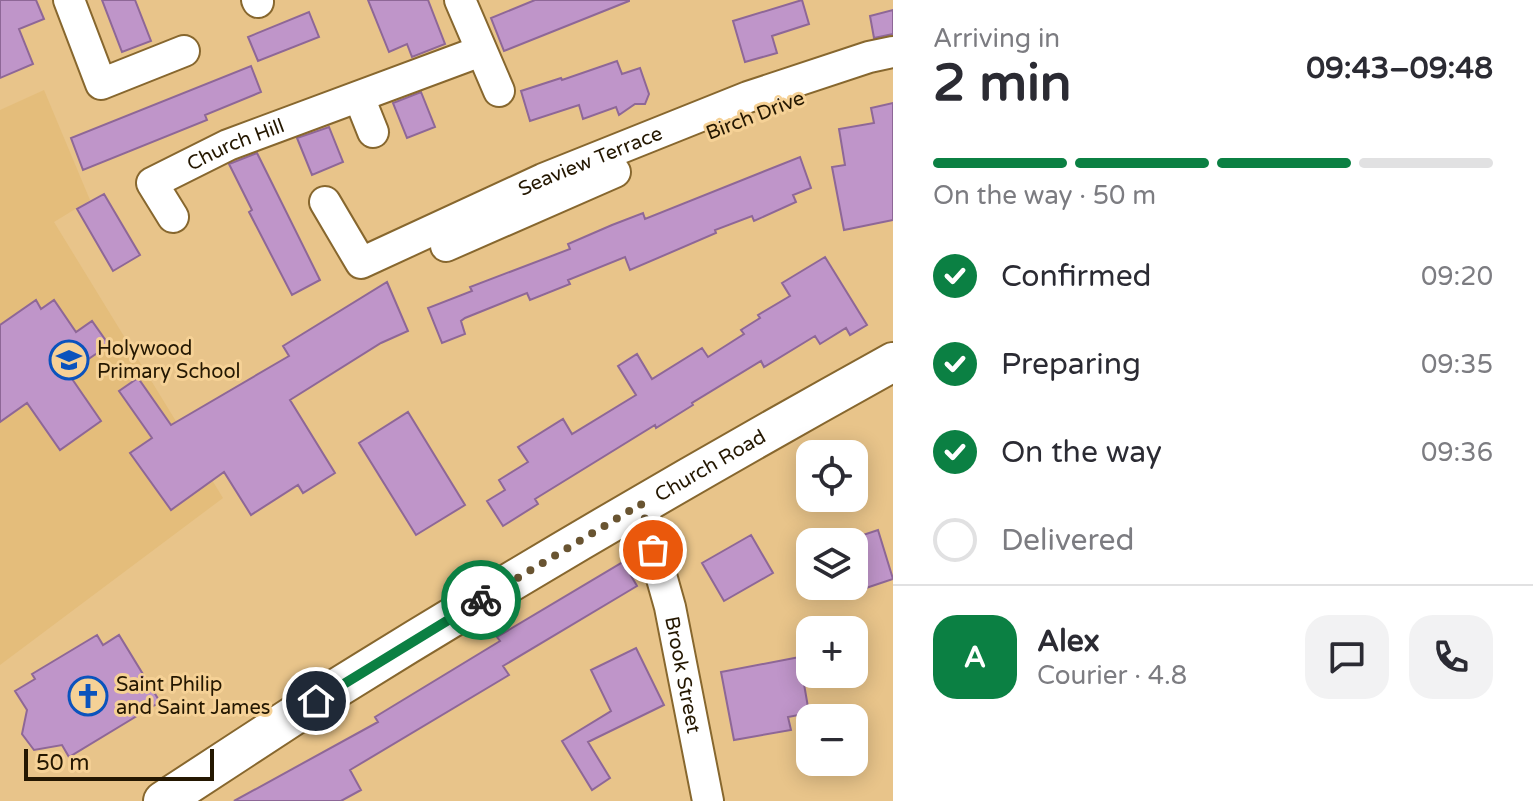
<!DOCTYPE html>
<html lang="en">
<head>
<meta charset="utf-8">
<style>
  :root { --surface:#fff; --page:#f2f2f3; --text:#2b2b33; --muted:#7c7c81; --line:#e1e1e2; --accent:#0b8043 }
  body { margin:0; font-family:"Varela Round",sans-serif; background:var(--page); color:var(--text); height:100vh; display:flex; flex-direction:column; font-size:30px; white-space:nowrap }
  * { box-sizing:border-box; margin:0 }
  p { font-size:26px; color:var(--muted) }
  .icon { flex:none; width:44px; height:44px; fill:none; stroke:currentColor; stroke-width:2; stroke-linecap:round; stroke-linejoin:round }
  .map { position:relative; flex:1; overflow:hidden }
  .drawer { display:flex; flex-direction:column; background:var(--surface); width:640px }
  .drawer>* { flex:none }
  .controls { position:absolute; left:796px; top:440px; display:grid; gap:16px }
  .controls a { display:grid; place-items:center; width:72px; height:72px; border-radius:16px; background:var(--surface); box-shadow:0 4px 20px #0003; font-size:40px }
  .scale { position:absolute; left:24px; bottom:20px; width:190px; box-sizing:border-box; padding-left:8px; border:4px solid #241701; border-top:0; font-size:22px; line-height:28px; white-space:nowrap; color:#241701; -webkit-text-stroke:6px #f5d196; paint-order:stroke }
  .pin { position:absolute; display:grid; place-items:center; width:68px; height:68px; color:#fff; margin:-34px; border:4px solid #fff; border-radius:50%; box-shadow:0 2px 8px #0007 }
  .courier { position:absolute; display:grid; place-items:center; width:80px; height:80px; margin:-40px; border:6px solid #0b8043; border-radius:50%; background:#fff; color:#222; box-shadow:0 2px 10px #0007 }
  .overview em { font-style:normal; font-weight:700 }
  .overview div { display:flex; flex-direction:column-reverse }
  .overview { display:flex; align-items:center; justify-content:space-between; height:136px; padding:0 40px }
  h1 { font-size:52px; font-weight:700; line-height:60px }
  .bar { display:grid; grid-template-columns:repeat(4,1fr); gap:12px 8px; align-content:center; height:96px; padding:0 40px }
  .bar i { height:10px; border-radius:6px; background:var(--line) }
  .bar .selected { background:var(--accent) }
  .bar p { grid-column:span 4 }
  .line { display:flex; align-items:center; gap:20px; padding:0 40px; border-top:2px solid var(--line) }
  .line div { flex:1 }
  .round { display:grid; place-items:center; flex:none; width:84px; height:84px; border-radius:24px; background:var(--page) }
  ol { padding:0 40px; list-style:none }
  li { display:flex; align-items:center; gap:24px; height:88px }
  li p { margin-inline-start:auto }
  li .icon { padding:8px; border-radius:50%; background:var(--accent); color:#fff; stroke-width:4 }
  li:last-child { color:var(--muted) }
  li i { width:44px; height:44px; border:4px solid var(--line); border-radius:50% }
  main { display:flex; flex:1; min-height:0 }
  .map>svg:first-child { display:block }
</style>
</head>
<body>
<main>
<div class="map">
<svg width="893" height="801" viewBox="0 0 893 801">
  <rect width="100%" height="100%" fill="#e8c48a"/>
  <path fill="#e4bd7b" d="M44,90L90,200L54,222L223,498L0,665V110Z"/>
  <path fill="#bf95c9" stroke="#8e6797" stroke-width="2" d="M0,0H36L44,19L19,29L33,64L0,78Z
    M102,0H135L151,41L122,52Z
    M368,0H428L445,44L412,57L407,44L389,52Z
    M535,0H629V1L504,51L491,18Z
    M802,0L809,24L772,36L777,53L745,62L733,21Z
    M893,10V34L874,38L870,16Z
    M309,12L319,37L258,61L248,37Z
    M617,61L622,74L640,68L649,94L645,104H635L619,115L616,107L583,119L579,105L530,121L521,91L561,78L562,80Z
    M251,66L261,92L205,115L207,120L83,170L71,138Z
    M421,92L435,127L407,138L393,103Z
    M893,103V220L844,230L832,167L845,165L839,129L874,123L871,108Z
    M329,127L343,162L312,175L297,138Z
    M257,153L320,280L292,295L249,212L252,210L229,164Z
    M800,157L811,188L793,195L796,202L754,221L752,216L715,230L716,233L630,270L625,257L568,280L570,284L530,300L527,293L465,318L461,321L465,334L442,343L428,308L472,291L470,287L570,249L568,244L612,225L643,213L645,219Z
    M104,194L140,255L113,271L77,209Z
    M825,257L867,325L850,335L846,328L820,344L815,336L764,367L761,361L692,403L693,405L656,428L655,425L535,499L538,504L503,526L487,501L505,490L499,480L528,462L518,447L563,419L572,434L636,395L618,366L637,354L652,379L702,348L708,357L744,334L741,330L760,318L758,315L790,296L782,283Z
    M387,282L408,331L381,343L290,400L335,473L303,493L298,485L251,515L224,472L171,510L130,453L152,438L119,391L138,378L171,425L289,356L283,346Z
    M36,300L41,309L54,300L76,332L92,321L109,345L68,373L101,421L60,450L27,403L0,422V325Z
    M408,412L465,505L416,535L359,443Z
    M878,530L893,579L854,592V538Z
    M751,535L773,573L724,601L702,563Z
    M623,562L637,586L503,666L509,675L350,770L361,790L341,801H234L378,722L375,717L500,641L497,637Z
    M97,635L103,645L119,635L160,702L69,757L62,745L34,750L22,734L27,710L15,691L35,679L32,674Z
    M636,648L664,705L588,742L610,778L592,790L562,741L611,711L591,670Z
    M810,655V683L804,684L809,713L788,717L791,730L734,740L721,672Z"/>
  <g fill="none" stroke-linecap="round" stroke-linejoin="round">
    <defs>
      <g id="minor">
        <path d="M69,0L101,84L184,51"/>
        <path d="M257,0L258,2"/>
        <path d="M460,0L499,91"/>
        <path d="M359,97L373,132"/>
        <path id="s1" d="M325,202L361,263L543,179L748,97L869,57L893,52"/>
        <path id="s2" d="M173,217L152,183L228,145L481,51"/>
        <path d="M446,246L615,172"/>
        <path id="s3" d="M641,504L670,607L708,801"/>
      </g>
      <g id="tertiary">
        <path id="s4" d="M163,801C214,768 265,734 316,701C505,583 698,470 893,362"/>
      </g>
    </defs>
    <use href="#minor" stroke="#87672e" stroke-width="34"/>
    <use href="#tertiary" stroke="#87672e" stroke-width="42"/>
    <use href="#minor" stroke="#fff" stroke-width="30"/>
    <use href="#tertiary" stroke="#fff" stroke-width="38"/>
  </g>
  <g fill="none" stroke-linecap="round" stroke-linejoin="round">
    <path stroke="#695431" stroke-width="8" stroke-dasharray="0 14.4" d="M481,600L641,504L653,550"/>
    <path stroke="#0b8043" stroke-width="10" d="M316,701L481,600"/>
  </g>
  <defs>
    <symbol id="school-ring" viewBox="-11 -11 22 22"><circle r="9.5" fill="#f5d196" stroke="#0b53bd" stroke-width="1.5"/><path d="M0-5L7-2L0 1L-7-2ZM-4 1L0 2.5L4 1V4Q0 6-4 4Z" fill="#0b53bd"/></symbol>
    <symbol id="church-ring" viewBox="-11 -11 22 22"><circle r="9.5" fill="#f5d196" stroke="#0b53bd" stroke-width="1.5"/><path d="M-1.2-6h2.4v3.5h3.3v2.4h-3.3V6h-2.4V-.1h-3.3v-2.4h3.3Z" fill="#0b53bd"/></symbol>
  </defs>
  <g fill-rule="evenodd">
    <use href="#school-ring" x="47" y="338" width="44" height="44"/>
    <use href="#church-ring" x="66" y="674" width="44" height="44"/>
  </g>
  <g text-anchor="middle" stroke-width="6" stroke-linejoin="round" paint-order="stroke">
    <g font-size="20" fill="#241701" stroke="#f5d196">
      <text transform="translate(755 115) rotate(-21)" y="7">Birch Drive</text>
      <text dy="7" stroke="none"><textPath href="#s2" startOffset="132">Church Hill</textPath></text>
      <text dy="7" stroke="none"><textPath href="#s1" startOffset="322">Seaview Terrace</textPath></text>
      <text dy="7" stroke="none"><textPath href="#s4" startOffset="642">Church Road</textPath></text>
      <text dy="7" stroke="none"><textPath href="#s3" startOffset="176">Brook Street</textPath></text>
    </g>
    <g font-size="20" fill="#241701" stroke="#f5d196" text-anchor="start">
      <text x="97" y="355">Holywood<tspan x="97" dy="23">Primary School</tspan></text>
      <text x="116" y="691">Saint Philip<tspan x="116" dy="23">and Saint James</tspan></text>
    </g>
  </g>
</svg>
<div class="controls">
<a><svg class="icon" aria-label="locate" viewBox="0 0 24 24"><circle cx="12" cy="12" r="6"/><path d="M12 2v4M12 18v4M2 12h4M18 12h4"/></svg></a>
<a><svg class="icon" aria-label="layers" viewBox="0 0 24 24"><path d="M12 4l9 5-9 5-9-5zM3 14l9 5 9-5"/></svg></a>
<a>+</a>
<a>−</a>
</div>
<div class="scale">50 m</div>
<div class="pin" style="left:653px;top:550px;background:#ea580c"><svg class="icon" aria-label="bag" viewBox="0 0 24 24"><path d="M5 8h14l-1 12H6zM9 8a3 3 0 0 1 6 0"/></svg></div>
<div class="pin" style="left:316px;top:701px;background:#1f2937"><svg class="icon" aria-label="home" viewBox="0 0 24 24"><path d="M3 11l9-7 9 7M6 9v11h12V9"/></svg></div>
<div class="courier" style="left:481px;top:600px"><svg class="icon" aria-label="bike" viewBox="0 0 24 24"><circle cx="6" cy="16" r="4"/><circle cx="18" cy="16" r="4"/><path d="M6 16l4-8h5l3 8M10 8l3 8H6M13 5h3"/></svg></div>
</div>
<section class="drawer">
<div class="overview"><div><h1>2 min</h1><p>Arriving in</p></div><em>09:43–09:48</em></div>
<div class="bar"><i class="selected"></i><i class="selected"></i><i class="selected"></i><i></i><p>On the way · 50 m</p></div>
<ol>
<li><svg class="icon" aria-label="check" viewBox="0 0 24 24"><path d="M5 12l5 5 9-10"/></svg>Confirmed<p>09:20</p></li>
<li><svg class="icon" aria-label="check" viewBox="0 0 24 24"><path d="M5 12l5 5 9-10"/></svg>Preparing<p>09:35</p></li>
<li><svg class="icon" aria-label="check" viewBox="0 0 24 24"><path d="M5 12l5 5 9-10"/></svg>On the way<p>09:36</p></li>
<li><i></i>Delivered</li>
</ol>
<div class="line" style="height:144px"><b class="round" style="background:var(--accent);color:#fff">A</b><div><b>Alex</b><p>Courier · 4.8</p></div><a class="round"><svg class="icon" aria-label="chat" viewBox="0 0 24 24"><path d="M4 5h16v11H9l-5 4z"/></svg></a><a class="round"><svg class="icon" aria-label="phone" viewBox="0 0 24 24"><path d="M5 4h4l2 5-3 2q2 4 5 5l2-3 5 2v4C11 20 4 13 5 4z"/></svg></a></div>
</section>
</main>
</body>
</html>
